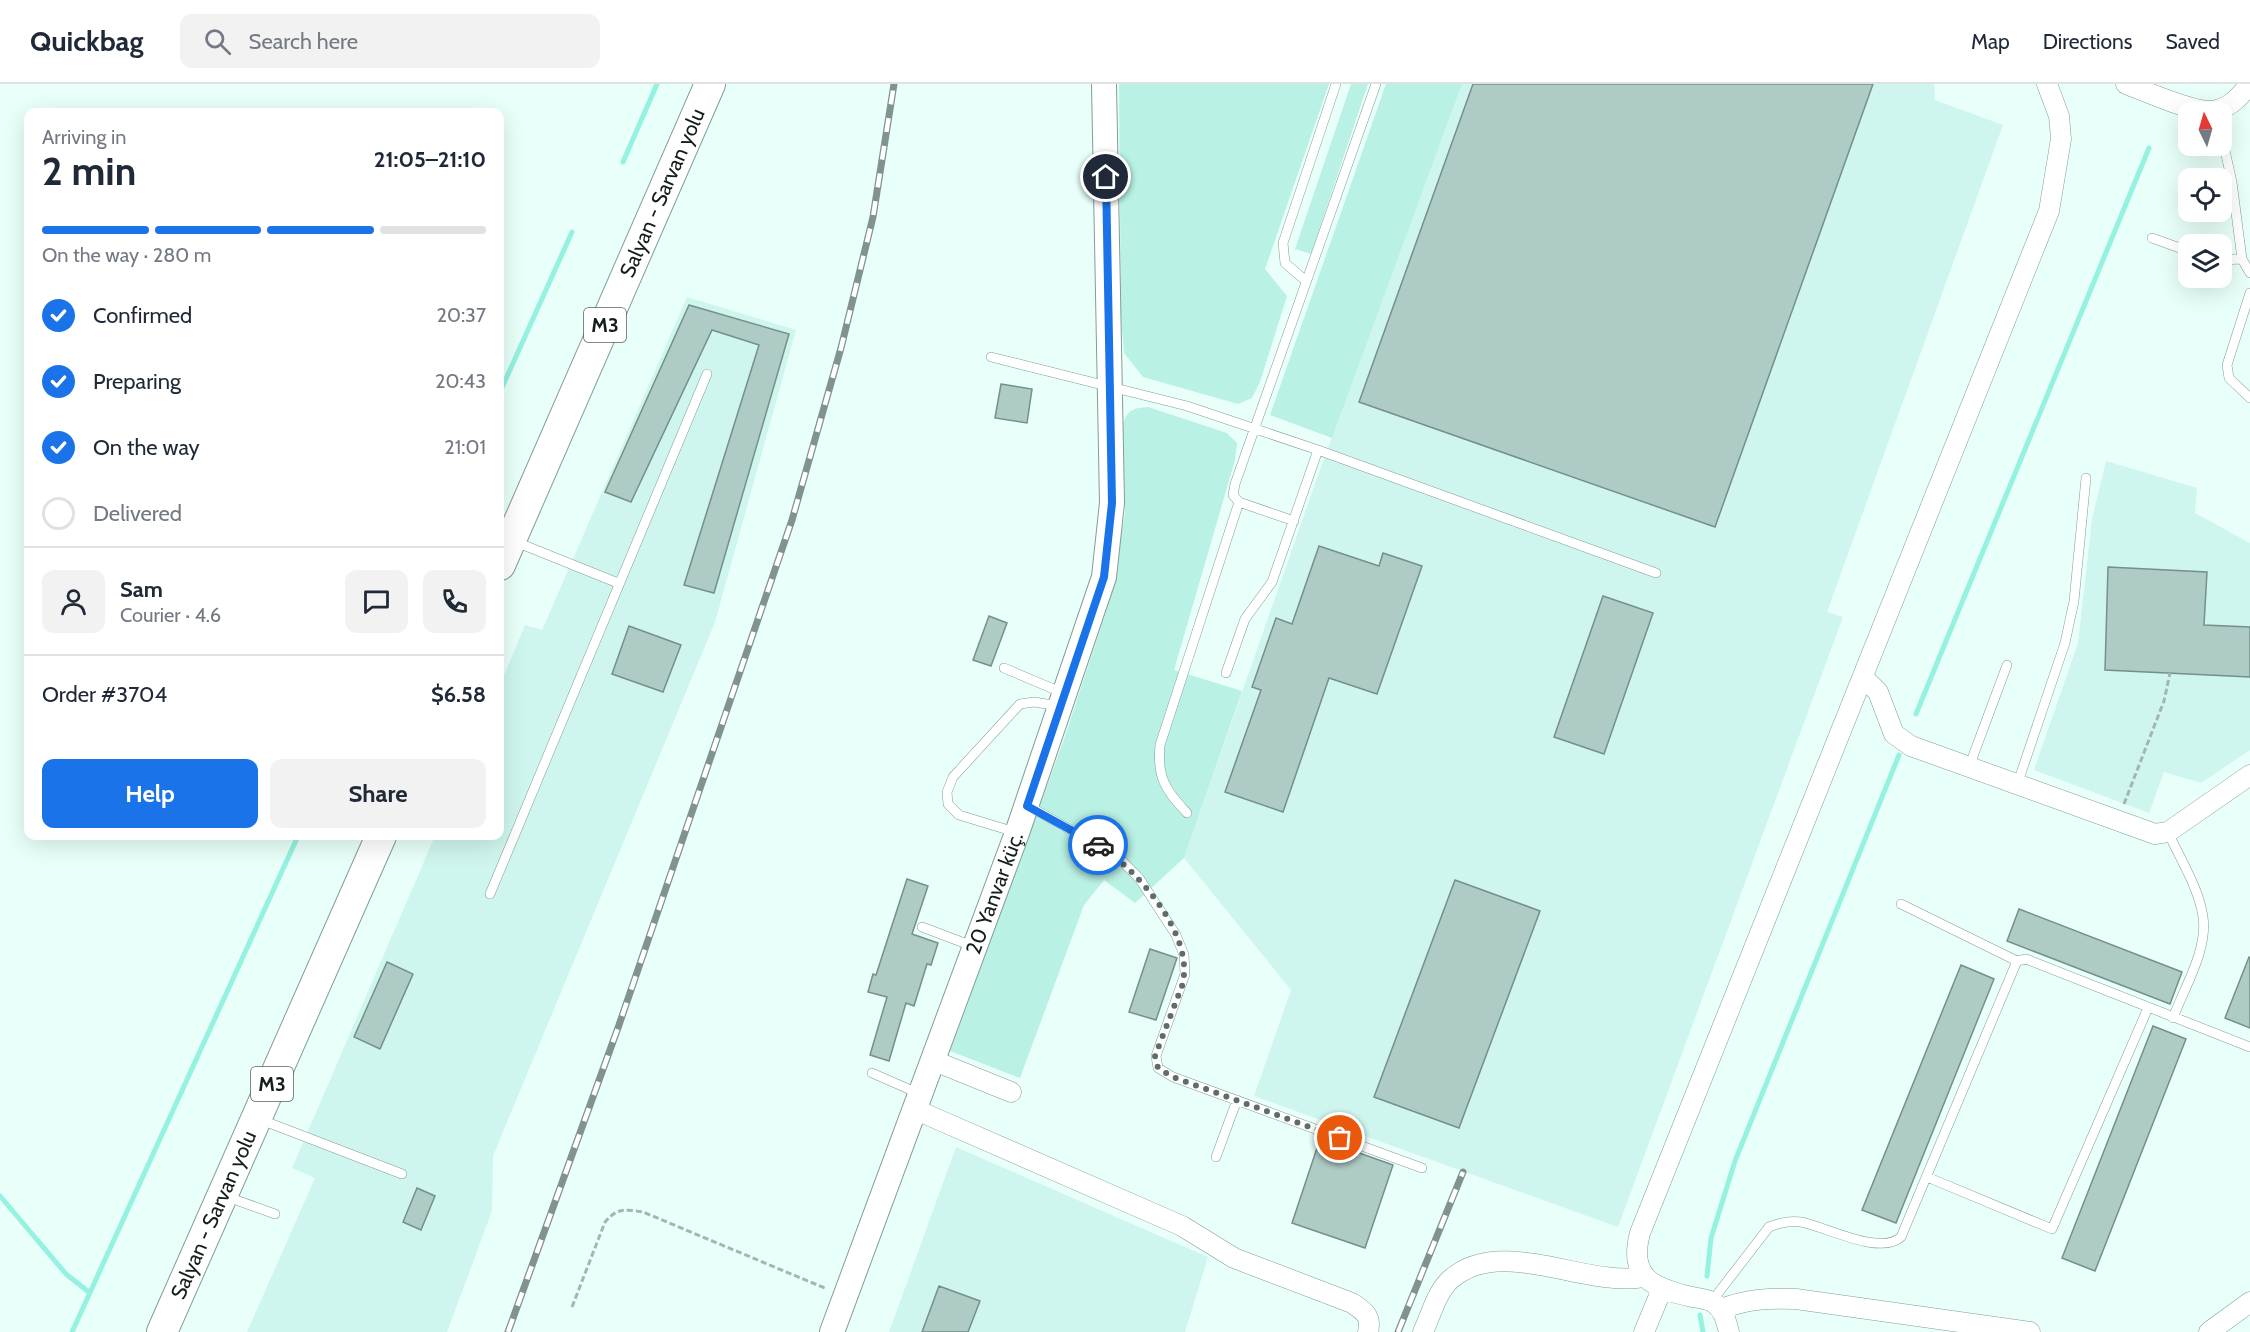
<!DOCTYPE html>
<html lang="en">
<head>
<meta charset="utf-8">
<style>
  :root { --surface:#fff; --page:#f2f2f3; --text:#1f2937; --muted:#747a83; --line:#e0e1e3; --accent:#1a73e8 }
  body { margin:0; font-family:Cabin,sans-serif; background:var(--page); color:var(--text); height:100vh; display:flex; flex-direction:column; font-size:22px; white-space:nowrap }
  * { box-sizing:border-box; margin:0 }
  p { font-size:20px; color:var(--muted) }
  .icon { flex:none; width:33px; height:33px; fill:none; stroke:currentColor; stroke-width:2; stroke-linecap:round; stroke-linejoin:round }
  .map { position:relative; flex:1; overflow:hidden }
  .side { position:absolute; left:24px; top:24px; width:480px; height:732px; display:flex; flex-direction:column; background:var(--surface); border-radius:12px; box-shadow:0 6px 24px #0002 }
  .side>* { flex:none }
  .needle { width:39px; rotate:355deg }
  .buttons { position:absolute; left:2178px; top:18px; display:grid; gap:12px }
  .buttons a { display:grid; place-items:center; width:54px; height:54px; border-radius:12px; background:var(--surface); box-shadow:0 6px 24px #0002; font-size:30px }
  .pin { position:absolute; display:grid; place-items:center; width:51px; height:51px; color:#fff; margin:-26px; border:3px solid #fff; border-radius:50%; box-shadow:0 2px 6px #0007 }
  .courier { position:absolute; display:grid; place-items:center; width:60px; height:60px; margin:-30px; border:4px solid #1a73e8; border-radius:50%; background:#fff; color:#222; box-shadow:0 2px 8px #0007 }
  .summary em { font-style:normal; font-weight:700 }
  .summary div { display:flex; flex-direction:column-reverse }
  .summary { display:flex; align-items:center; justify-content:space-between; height:102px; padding:0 18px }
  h1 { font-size:39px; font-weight:700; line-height:45px }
  .bar { display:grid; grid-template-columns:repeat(4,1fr); gap:9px 6px; align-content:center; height:72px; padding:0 18px }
  .bar i { height:8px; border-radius:4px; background:var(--line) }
  .bar .on { background:var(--accent) }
  .bar p { grid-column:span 4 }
  .line { display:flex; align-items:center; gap:15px; padding:0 18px; border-top:2px solid var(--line) }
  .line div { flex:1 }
  .round { display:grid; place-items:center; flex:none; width:63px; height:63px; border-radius:12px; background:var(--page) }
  ol { padding:0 18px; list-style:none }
  li { display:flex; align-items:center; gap:18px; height:66px }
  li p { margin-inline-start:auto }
  li .icon { padding:6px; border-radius:50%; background:var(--accent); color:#fff; stroke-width:4 }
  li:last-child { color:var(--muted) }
  li i { width:33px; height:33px; border:3px solid var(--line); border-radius:50% }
  .cta { display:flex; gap:12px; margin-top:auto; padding:12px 18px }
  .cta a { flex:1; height:69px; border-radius:12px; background:var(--accent); color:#fff; font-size:24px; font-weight:700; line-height:69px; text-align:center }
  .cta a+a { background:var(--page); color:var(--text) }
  header { display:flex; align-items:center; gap:36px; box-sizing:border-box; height:84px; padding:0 30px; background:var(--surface); border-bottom:2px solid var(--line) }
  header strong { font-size:28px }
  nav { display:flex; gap:33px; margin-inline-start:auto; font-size:21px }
  .search { width:420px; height:54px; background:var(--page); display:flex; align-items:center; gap:15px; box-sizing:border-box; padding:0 21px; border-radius:12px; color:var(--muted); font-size:22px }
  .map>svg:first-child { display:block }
</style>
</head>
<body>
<header>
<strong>Quickbag</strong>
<div class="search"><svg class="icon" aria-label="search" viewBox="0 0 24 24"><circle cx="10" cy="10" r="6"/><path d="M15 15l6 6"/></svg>Search here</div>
<nav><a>Map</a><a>Directions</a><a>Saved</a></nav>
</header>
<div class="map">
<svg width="2250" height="1248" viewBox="0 0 2250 1248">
  <rect width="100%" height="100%" fill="#e8fffa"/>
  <path fill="#cff6ee" d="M1462,0H1934L1935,16L2003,41L1827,528L1843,533L1618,1143L1254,1012L1291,906L1184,774L1317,394Z
    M687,213L796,246L715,538L493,1072L492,1127L447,1248H247L315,1094L292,1084L435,752H500V601L525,541L542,546Z
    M2106,377L2197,404L2195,429L2250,459V666L2201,699L2164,688L2149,729L2034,686L2078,559L2092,435Z
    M956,1063L1208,1173L1185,1248H889Z"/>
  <path fill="#baf1e5" d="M1119,0H1329L1265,185L1287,212L1260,298L1252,314L1238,320L1143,293L1124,269L1121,232Z
    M1351,0H1368L1311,170L1295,165Z
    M1386,0H1462L1332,354L1270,331Z
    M1148,323L1227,349L1237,359L1235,376L1174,586L1242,607L1184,774L1135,819L1104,796L1084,821L1020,994L950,967L1063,658L1108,522L1125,430L1123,341C1127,326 1133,324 1148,323Z"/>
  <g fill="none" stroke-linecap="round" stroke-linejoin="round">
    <path stroke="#95f1e0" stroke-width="5" d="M623,78L657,0
      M500,308L572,148
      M1916,630L2149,64
      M0,1112L66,1190L90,1209
      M1707,1192L1711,1154L1735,1077L1899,671
      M1700,1231L1703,1248
      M72,1248L298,752"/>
  </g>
  <path fill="#afcbc5" stroke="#75908a" stroke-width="1.5" d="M1473,0H1873L1715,443L1359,318Z
    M689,221L789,250L714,509L684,501L759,261L712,246L631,418L605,408Z
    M1001,300L1032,305L1027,339L995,334Z
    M1319,462L1379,482L1383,469L1422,482L1377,610L1329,594L1283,728L1225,708L1261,606L1252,603L1276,534L1292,540Z
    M2108,483L2207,488L2204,541L2250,543V593L2105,586Z
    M1603,512L1653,529L1604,670L1554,653Z
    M989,532L1007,539L991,582L973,576Z
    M629,542L681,561L663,608L612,590Z
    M907,795L928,802L912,850L938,859L931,881L927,880L914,922L906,919L889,977L870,971L887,913L868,908L873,890L876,891Z
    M1455,796L1540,827L1459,1044L1374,1013Z
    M2019,825L2182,888L2170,920L2007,857Z
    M1150,865L1177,874L1156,936L1129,928Z
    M2249,873L2250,874V944L2225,934Z
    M387,878L413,890L380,965L354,953Z
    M1961,881L1994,895L1896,1139L1862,1126Z
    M2153,942L2186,955L2095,1187L2062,1174Z
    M1320,1055L1393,1081L1365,1164L1292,1139Z
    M417,1104L435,1112L421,1146L403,1138Z
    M939,1202L980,1217L968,1248H922Z"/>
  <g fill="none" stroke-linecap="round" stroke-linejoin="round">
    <defs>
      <path id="service" d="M2222,53L2232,98L2242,175L2250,189
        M2152,154L2188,167
        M2222,176L2242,175
        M1306,197L1285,179L1283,159L1336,0
        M2250,209L2227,281L2229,294L2250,314
        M991,273L1187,322L1318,366L1272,498L1245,535L1226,589
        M1318,366L1656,489
        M1294,437L1239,418L1233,411L1235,400L1376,0
        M516,458L618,499
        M1004,584L1063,609
        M1969,683L2007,581
        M2017,701L2065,559L2074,517L2086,394
        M1027,721L1118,773L1139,794L1176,851L1184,871L1185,890L1156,972L1158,984L1173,993L1422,1084
        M1187,729C1165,706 1157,693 1160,661L1239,418
        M1015,748L959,731L948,720L947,708L953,693L1020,620L1034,618L1059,622
        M2168,748C2180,775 2199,804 2203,833C2208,866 2184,904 2173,934
        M490,810L707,290
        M1901,820L2017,877
        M922,843L975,863
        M872,989L920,1010
        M259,1035L402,1090
        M1216,1073L1237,1016
        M1927,1093L2052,1145L2148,924
        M225,1112L275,1130
        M1712,1217L1769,1143C1779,1139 1790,1136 1801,1138C1827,1143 1880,1172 1901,1153L2017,877L2026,875L2250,963"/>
      <path id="minor" d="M2126,0C2146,7 2198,32 2217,26C2232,22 2240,12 2250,0
        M1863,593L1878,608L1894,650L1911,662L2155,750L2168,748L2250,691
        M932,976L1011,1008
        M914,1025L1182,1142L1234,1174L1352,1219C1364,1227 1372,1232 1368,1248
        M1721,1225C1747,1215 1769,1214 1796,1215L2030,1248
        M1423,1248C1431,1231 1437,1207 1451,1195C1502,1151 1584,1204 1645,1193
        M1644,1248L1662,1205
        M1729,1248C1726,1237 1724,1226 1714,1219C1709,1215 1699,1214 1692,1213C1653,1204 1628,1194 1640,1149L2049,127L2061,55L2059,32L2047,0
        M2209,1248L2250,1218"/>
      <g id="tertiary">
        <path id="s1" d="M832,1248L1017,749L1104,493L1112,419L1104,0"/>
      </g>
      <g id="primary">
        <path id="s2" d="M500,481L710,0"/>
        <path id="s3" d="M162,1248L381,752"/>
      </g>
    </defs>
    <use href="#service" stroke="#819d97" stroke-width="10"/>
    <use href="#minor" stroke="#819d97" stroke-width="21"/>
    <use href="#tertiary" stroke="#819d97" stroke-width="26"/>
    <use href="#primary" stroke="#819d97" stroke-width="32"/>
    <path stroke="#a3b6b2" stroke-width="3" stroke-dasharray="6 3" stroke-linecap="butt" d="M2124,720L2164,617L2170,589
      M572,1223L605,1138C617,1124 625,1125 643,1128L827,1205"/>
    <use href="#service" stroke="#fff" stroke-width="9"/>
    <use href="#minor" stroke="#fff" stroke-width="20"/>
    <use href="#tertiary" stroke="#fff" stroke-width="24"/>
    <use href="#primary" stroke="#fff" stroke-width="30"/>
    <defs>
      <path id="rail" d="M508,1248L619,941L792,436L841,264L873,133L894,0
        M1398,1248L1463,1088"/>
    </defs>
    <use href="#rail" stroke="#81928f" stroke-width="7"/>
    <use href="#rail" stroke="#fff" stroke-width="4.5" stroke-dasharray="14" stroke-linecap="butt"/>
  </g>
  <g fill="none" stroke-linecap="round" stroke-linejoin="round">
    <path stroke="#5e6d6a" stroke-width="6" stroke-dasharray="0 10.8" d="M1098,761C1138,786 1196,852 1182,902L1155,972L1158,984L1173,993L1340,1054"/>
    <path stroke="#1a73e8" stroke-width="8" d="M1098,761L1027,722L1104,493L1112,419L1106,93"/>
  </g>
  <g text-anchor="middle" stroke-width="5" stroke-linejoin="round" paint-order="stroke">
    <g fill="#fff" stroke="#5a6261" stroke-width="1.5">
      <rect x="584" y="224" width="42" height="34" rx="4.5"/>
      <rect x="251" y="983" width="42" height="34" rx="4.5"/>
    </g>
    <g font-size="20" font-weight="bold" fill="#141f1d">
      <text x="605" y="248">M3</text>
      <text x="272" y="1007">M3</text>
    </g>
    <g font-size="21" fill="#141f1d" stroke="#fff">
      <text dy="7" stroke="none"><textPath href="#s2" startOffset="406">Salyan - Sarvan yolu</textPath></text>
      <text dy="7" stroke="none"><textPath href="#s1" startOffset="468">20 Yanvar küç.</textPath></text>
      <text dy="7" stroke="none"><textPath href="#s3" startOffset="128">Salyan - Sarvan yolu</textPath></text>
    </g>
  </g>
</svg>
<div class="buttons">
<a><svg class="needle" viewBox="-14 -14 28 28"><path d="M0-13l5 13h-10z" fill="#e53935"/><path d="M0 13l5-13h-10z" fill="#747a83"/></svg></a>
<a><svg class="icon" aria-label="locate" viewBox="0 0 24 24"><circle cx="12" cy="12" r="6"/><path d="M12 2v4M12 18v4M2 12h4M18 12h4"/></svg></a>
<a><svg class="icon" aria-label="layers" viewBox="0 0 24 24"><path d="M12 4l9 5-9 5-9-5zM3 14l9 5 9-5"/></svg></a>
</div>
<div class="pin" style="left:1340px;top:1054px;background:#ea580c"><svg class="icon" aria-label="bag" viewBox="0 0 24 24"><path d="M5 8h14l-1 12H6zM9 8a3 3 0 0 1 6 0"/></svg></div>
<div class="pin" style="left:1106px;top:93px;background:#1f2937"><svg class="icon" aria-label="home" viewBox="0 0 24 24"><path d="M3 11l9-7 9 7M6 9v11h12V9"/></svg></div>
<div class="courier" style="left:1098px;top:761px"><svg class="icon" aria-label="car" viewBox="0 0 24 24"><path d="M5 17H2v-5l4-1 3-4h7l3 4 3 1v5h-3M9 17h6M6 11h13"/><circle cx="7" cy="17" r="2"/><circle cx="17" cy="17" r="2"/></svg></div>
<section class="side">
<div class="summary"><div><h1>2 min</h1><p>Arriving in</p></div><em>21:05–21:10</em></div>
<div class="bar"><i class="on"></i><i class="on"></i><i class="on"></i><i></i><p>On the way · 280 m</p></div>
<ol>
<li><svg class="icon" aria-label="check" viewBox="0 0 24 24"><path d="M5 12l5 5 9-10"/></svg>Confirmed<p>20:37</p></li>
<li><svg class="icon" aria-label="check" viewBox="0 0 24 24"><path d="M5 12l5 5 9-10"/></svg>Preparing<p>20:43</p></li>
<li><svg class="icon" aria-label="check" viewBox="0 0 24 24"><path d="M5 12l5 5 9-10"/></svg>On the way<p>21:01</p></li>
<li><i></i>Delivered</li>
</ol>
<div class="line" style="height:108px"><a class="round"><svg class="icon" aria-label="person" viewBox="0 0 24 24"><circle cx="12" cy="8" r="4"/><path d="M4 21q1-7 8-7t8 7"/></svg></a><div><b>Sam</b><p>Courier · 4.6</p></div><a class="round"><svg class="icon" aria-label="chat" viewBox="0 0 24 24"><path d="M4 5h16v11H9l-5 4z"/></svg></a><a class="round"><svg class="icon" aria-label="phone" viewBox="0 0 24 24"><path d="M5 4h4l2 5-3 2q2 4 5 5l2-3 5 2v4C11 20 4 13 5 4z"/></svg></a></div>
<div class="line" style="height:78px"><div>Order #3704</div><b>$6.58</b></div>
<div class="cta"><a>Help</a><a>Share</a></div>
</section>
</div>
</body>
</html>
